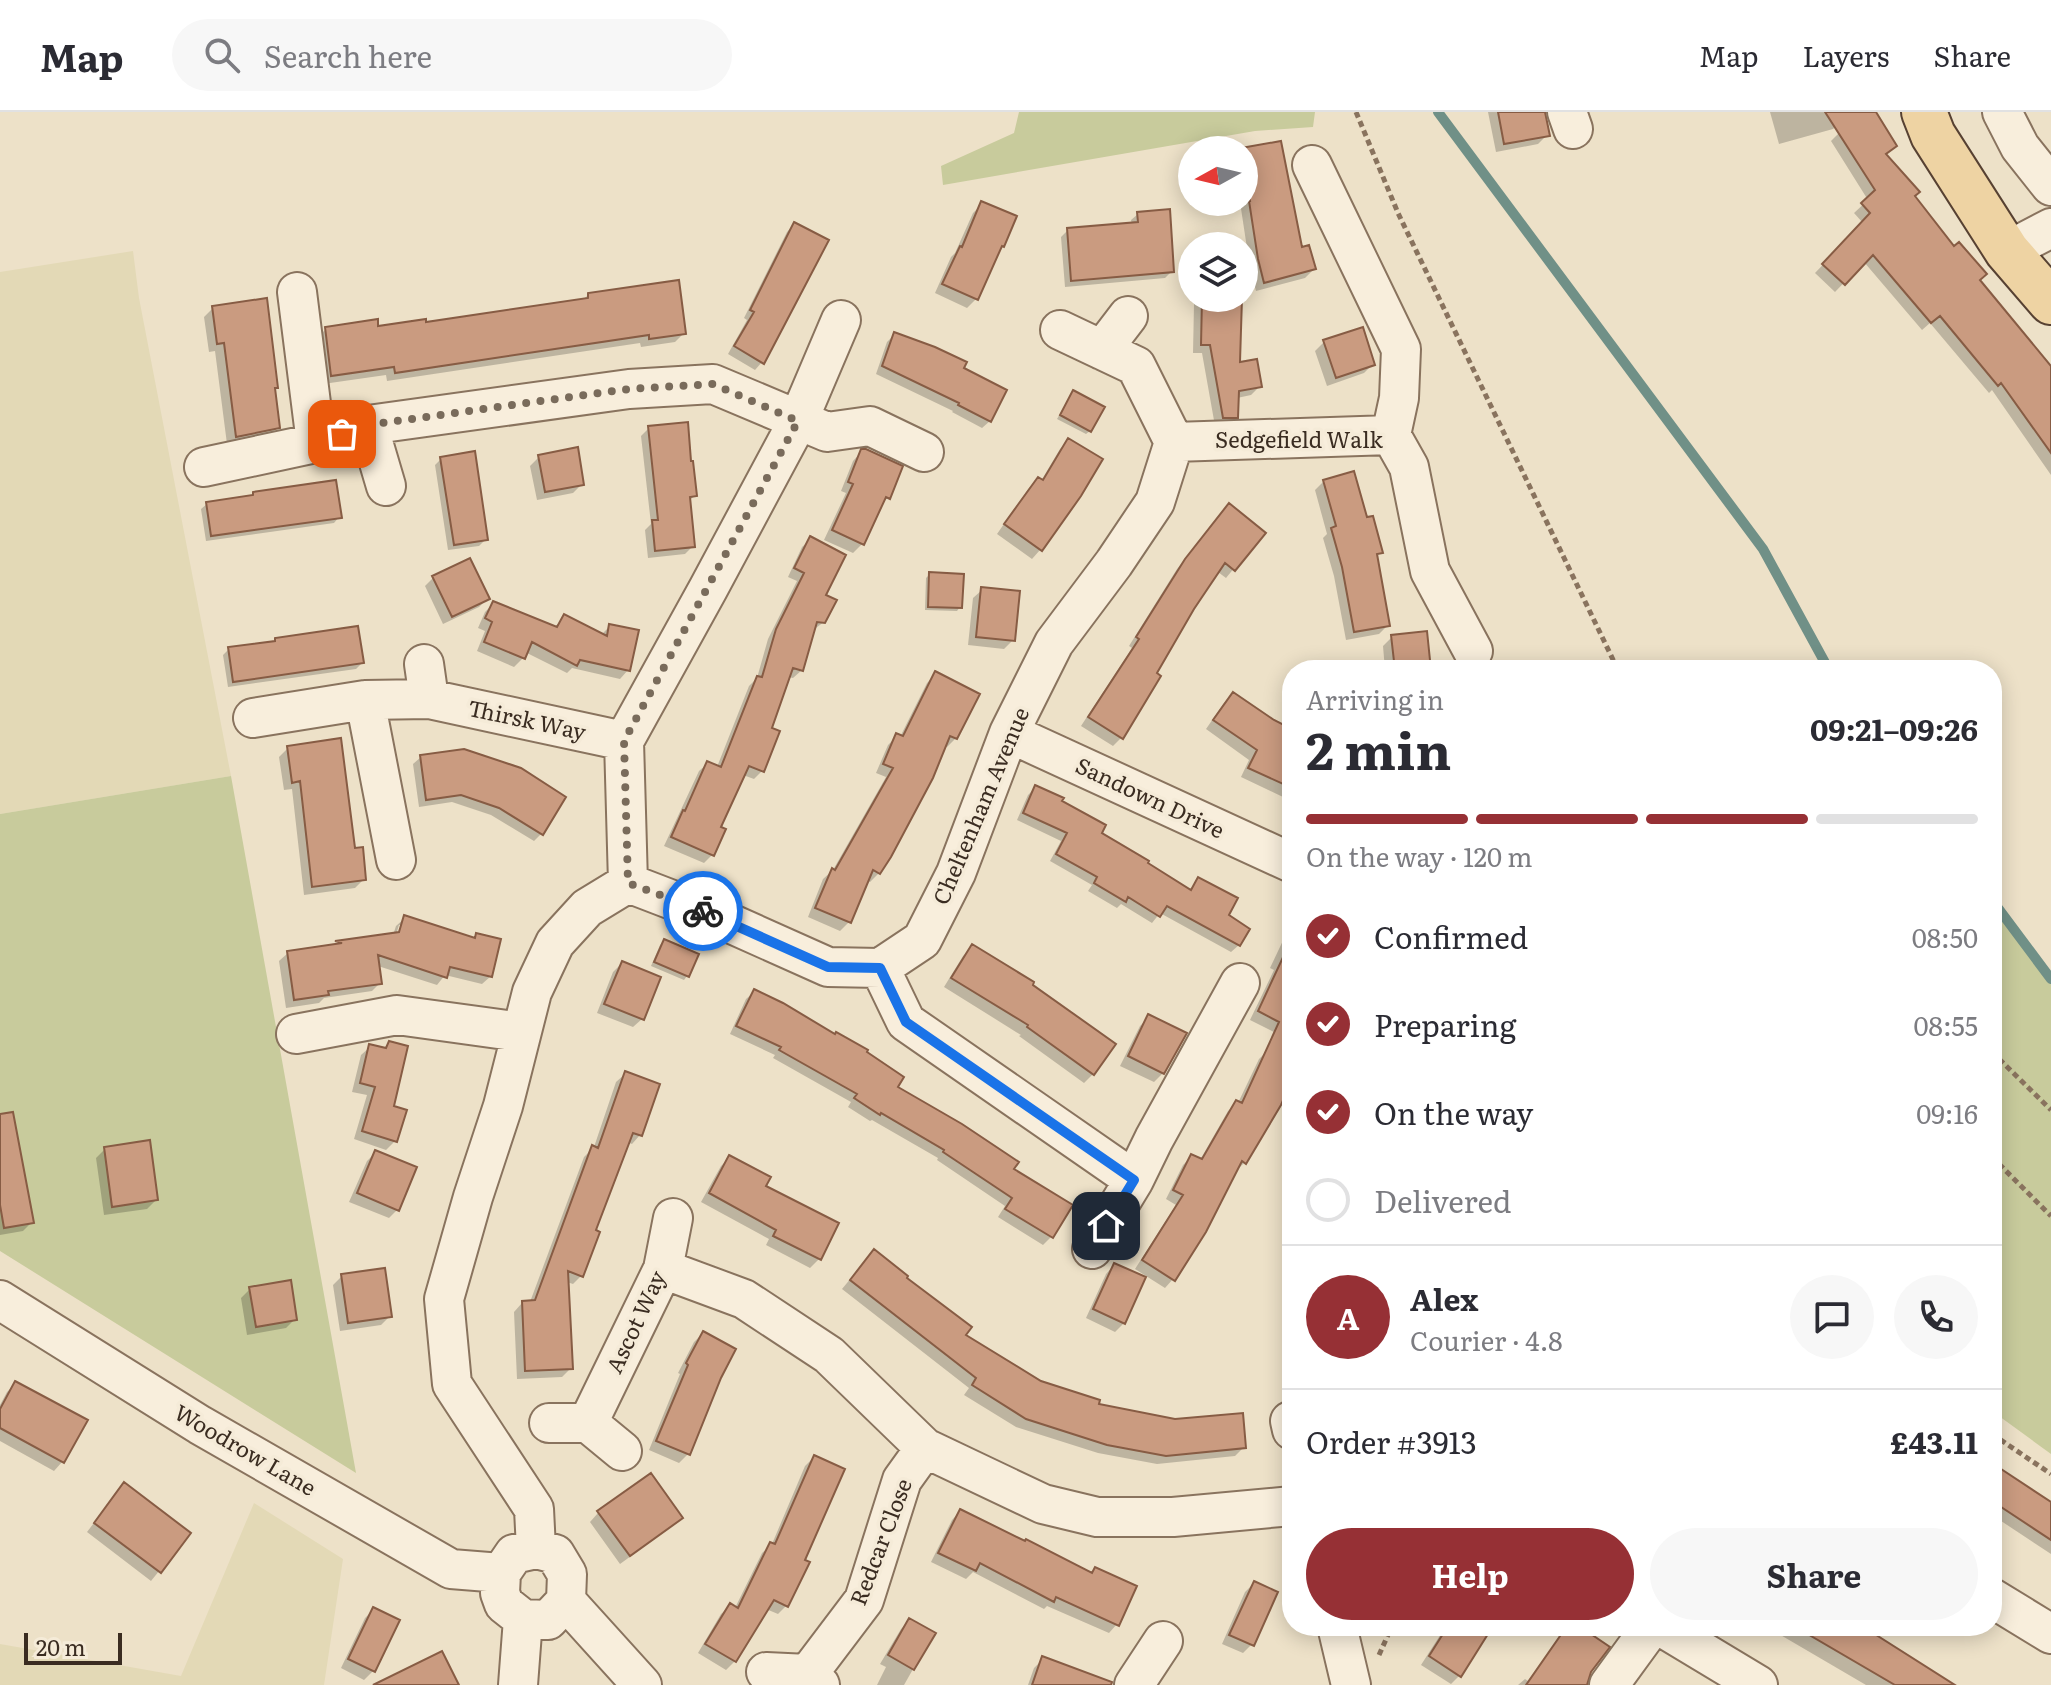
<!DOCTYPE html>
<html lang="en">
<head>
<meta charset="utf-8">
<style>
  :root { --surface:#fff; --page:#f7f7f7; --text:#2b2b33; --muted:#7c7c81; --line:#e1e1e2; --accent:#963035 }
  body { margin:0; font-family:Literata,serif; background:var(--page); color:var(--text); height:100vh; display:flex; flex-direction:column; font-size:30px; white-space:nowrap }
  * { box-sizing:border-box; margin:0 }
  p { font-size:26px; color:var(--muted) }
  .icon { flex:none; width:44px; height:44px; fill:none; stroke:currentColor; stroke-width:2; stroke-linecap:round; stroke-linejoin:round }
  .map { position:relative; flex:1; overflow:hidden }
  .details { position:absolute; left:1282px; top:548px; width:720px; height:976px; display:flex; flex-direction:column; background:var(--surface); border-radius:32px; box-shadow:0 4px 20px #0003 }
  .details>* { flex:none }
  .needle { width:52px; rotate:262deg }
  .tools { position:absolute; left:1178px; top:24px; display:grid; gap:16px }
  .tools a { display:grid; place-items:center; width:80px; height:80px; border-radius:50%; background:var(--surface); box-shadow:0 4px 20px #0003; font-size:40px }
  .scale { position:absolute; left:24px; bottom:20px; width:98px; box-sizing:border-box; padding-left:8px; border:4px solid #3a2c21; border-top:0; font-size:22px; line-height:28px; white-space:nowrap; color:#3a2c21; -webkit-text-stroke:6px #f5ebd8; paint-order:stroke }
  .pin { position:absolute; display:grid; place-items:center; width:68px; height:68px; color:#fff; margin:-34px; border-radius:16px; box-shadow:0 4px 12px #0006 }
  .courier { position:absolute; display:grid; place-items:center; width:80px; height:80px; margin:-40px; border:6px solid #1a73e8; border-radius:50%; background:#fff; color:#222; box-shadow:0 2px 10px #0007 }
  .summary em { font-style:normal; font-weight:700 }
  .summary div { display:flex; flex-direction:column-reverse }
  .summary { display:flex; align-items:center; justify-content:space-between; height:136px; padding:0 24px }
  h1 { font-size:52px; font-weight:700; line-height:60px }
  .bar { display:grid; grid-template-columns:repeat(4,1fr); gap:12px 8px; align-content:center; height:96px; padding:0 24px }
  .bar i { height:10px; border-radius:6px; background:var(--line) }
  .bar .selected { background:var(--accent) }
  .bar p { grid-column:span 4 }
  .line { display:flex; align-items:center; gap:20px; padding:0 24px; border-top:2px solid var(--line) }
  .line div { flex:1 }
  .round { display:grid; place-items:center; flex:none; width:84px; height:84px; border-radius:42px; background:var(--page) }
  ol { padding:0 24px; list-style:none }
  li { display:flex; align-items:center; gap:24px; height:88px }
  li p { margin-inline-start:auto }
  li .icon { padding:8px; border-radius:50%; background:var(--accent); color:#fff; stroke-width:4 }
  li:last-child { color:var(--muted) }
  li i { width:44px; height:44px; border:4px solid var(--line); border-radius:50% }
  .primary-button { display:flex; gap:16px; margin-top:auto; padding:16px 24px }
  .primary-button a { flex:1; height:92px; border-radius:48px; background:var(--accent); color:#fff; font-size:32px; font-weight:700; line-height:92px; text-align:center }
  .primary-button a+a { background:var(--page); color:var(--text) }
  header { display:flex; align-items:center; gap:48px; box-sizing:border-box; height:112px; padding:0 40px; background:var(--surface); border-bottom:2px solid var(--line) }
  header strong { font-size:38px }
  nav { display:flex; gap:44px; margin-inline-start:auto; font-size:28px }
  .search { width:560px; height:72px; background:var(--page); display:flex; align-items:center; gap:20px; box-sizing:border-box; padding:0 28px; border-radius:44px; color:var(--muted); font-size:30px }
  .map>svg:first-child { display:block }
</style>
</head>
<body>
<header>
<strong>Map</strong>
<div class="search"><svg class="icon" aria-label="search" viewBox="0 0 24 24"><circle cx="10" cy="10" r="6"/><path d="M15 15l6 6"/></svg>Search here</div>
<nav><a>Map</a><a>Layers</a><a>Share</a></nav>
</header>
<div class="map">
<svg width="2051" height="1573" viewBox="0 0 2051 1573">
  <rect width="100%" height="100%" fill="#ede1c8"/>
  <path fill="#e3d9b6" d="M133,139L139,186L231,664L0,702V160Z
    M254,1391L343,1447L324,1573H0V1532L181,1564Z"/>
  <path fill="#c8cb9c" d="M1019,0H1315L1313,15L1255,19L943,73L941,54L1014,21Z
    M231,664L356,1361L0,1139V702Z
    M1992,788L2051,867V1342L1992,1299Z"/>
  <path fill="#0003" fill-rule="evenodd" d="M1488,0H1543L1547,23L1538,32L1496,40Z
    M1770,0H1844L1845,5L1833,17L1779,32Z
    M1873,0L1895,34L1885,44L1912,84L2051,264V363L1992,278L1989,281L1930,211L1922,218L1864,150L1835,180L1815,161L1863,111L1854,101L1868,88L1831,29L1839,21Z
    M1280,31L1300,138L1314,157L1305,166L1256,179L1250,156L1240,90H1244V38H1242Z
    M982,92L1002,134L998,139L976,187L967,196L935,181L951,145L955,141L973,101Z
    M1138,102L1172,159L1165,166L1065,175L1061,125L1068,118L1132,113L1131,108Z
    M794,112L762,250L755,258L728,242L747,208L744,206L787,120Z
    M588,183L684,221L675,230L641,235L640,231L387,269L386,263L323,272L317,226L326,217L424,213L582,189Z
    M1200,186H1240L1238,252L1260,274L1251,283L1237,286L1236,305L1227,314H1215L1202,241H1193L1194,192Z
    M213,196L276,275L273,278L278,315L269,324L227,332L215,239L209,240L204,205Z
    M1361,218L1373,252L1364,261L1327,274L1315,239L1324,230Z
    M895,222L962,257L990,309L982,316L952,300L953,299L876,262L887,230Z
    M1070,284L1090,319L1086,322L1057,307Z
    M649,316L695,383L688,390L693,434L685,442L648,446L645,418L651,412L641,324Z
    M1068,329L1079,383L1040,438L1032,447L997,422L1029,376L1038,367L1041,369L1060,337Z
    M862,339L888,385L880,394L862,432L853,441L824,428L846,381L841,379L853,349Z
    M539,345L582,372L573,381L537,388L530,354Z
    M441,347L486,427L479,434L448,438L435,353Z
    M1324,369L1366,408L1381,440L1376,445L1388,513L1379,522L1346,528L1334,464L1323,426L1327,422L1315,378Z
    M254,382L339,405L334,411L206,429L201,397L207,392L250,386Z
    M1221,402L1263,421L1226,466L1218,460L1154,562L1121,626L1113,634L1081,614L1132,536L1129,534L1177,457Z
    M811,427L823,484L824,510L813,518L802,558L793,566L788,565L770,617L762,659L754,667L743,663L719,716L712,743L704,751L664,734L699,659L708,651L717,655L749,574L757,566L768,527L797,469L788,465L802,435Z
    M930,462L960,495L957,499L925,498L926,466Z
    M433,466L488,486L479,495L443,512L425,474Z
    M982,478L1013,528L1004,537L968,533L973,486Z
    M493,492L554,516L565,504L601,523L610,514L628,558L620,567L572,556L567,561L525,540L523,546L514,555L477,539L485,519L478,516L485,500Z
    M1392,525L1427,558H1385L1383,534Z
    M276,527L362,551L356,557L228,575L223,543L229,537L272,531Z
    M936,562L956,626L947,635L944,634L879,761L870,770L867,768L849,810L840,819L808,805L823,767L833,758L886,665L876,661L888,633L897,624L900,625L927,571Z
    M1233,582L1273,610L1292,619V676L1283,685L1241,665L1249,648L1206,617L1224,591Z
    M288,636L364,767L355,776L304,783L292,677L284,678L279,645Z
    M421,645L541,722L534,729L491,703L452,690L419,695L413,652Z
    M1035,676L1060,690L1099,721L1189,779L1199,767L1226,804L1239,833L1231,840L1160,801L1152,811L1121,792L1117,796L1088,779L1092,773L1050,749L1061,729L1017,708L1028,683Z
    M405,806L472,828L477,824L491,864L482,872L445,863L437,873L378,854L380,871L372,879L324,886L319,891L286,896L279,849L288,841L332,835L336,831L393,823L396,814ZM399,813H403L397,830L394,829Z
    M1292,813V912L1282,924L1250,908L1274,858L1270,856L1288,818Z
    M664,829L687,864L684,868L651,854L660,833Z
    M972,835L1093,962L1084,971L1019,924L1021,923L944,875L963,844Z
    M622,851L642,907L633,915L597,901L613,860Z
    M754,880L1011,1057L1070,1094L1051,1125L1043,1133L998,1105L1005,1094L937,1048L938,1046L872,1008L870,1009L848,995L851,990L773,946L775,943L730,922L746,887Z
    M1149,905L1163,961L1154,970L1120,954L1140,914Z
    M389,932L395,1029L386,1038L354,1027L367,983L352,980L361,943L370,935L383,938Z
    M1268,938L1292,949V964L1245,1050L1236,1059L1173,1167L1165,1176L1135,1157L1176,1093L1166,1087L1183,1053L1192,1044L1200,1048L1228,999L1237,991H1238L1259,947Z
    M625,962L640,1023L632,1032L627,1030L593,1119L581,1164L573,1172L567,1170L571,1256L562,1265L517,1267L514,1200L522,1191L530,1190L584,1045L594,1035L616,970Z
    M105,1037L156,1088L147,1097L104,1103L96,1046Z
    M376,1040L397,1098L389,1106L349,1090L367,1049Z
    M0,1041L31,1111L23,1119L0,1123Z
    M730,1045L763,1074L819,1147L810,1156L766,1133L769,1127L701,1090L721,1054Z
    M866,1148L963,1223L1040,1271L1096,1294L1244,1335L1235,1344L1157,1352L1098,1341L1016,1315L964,1283L969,1276L842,1177Z
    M1114,1153L1124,1211L1115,1220L1086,1206L1106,1162Z
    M342,1164L390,1204L381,1213L340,1219L333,1173Z
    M250,1177L295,1207L286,1216L247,1223L241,1186Z
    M703,1221L719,1265L688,1342L679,1351L649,1338L680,1262L678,1261L694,1230Z
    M16,1271L85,1309L62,1350L54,1359L0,1329V1293L7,1280Z
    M814,1345L802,1448L786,1494L778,1502L766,1497L735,1549L726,1558L698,1541L721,1502L730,1494L735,1496L762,1441L772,1432L805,1354Z
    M1992,1359L2051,1393V1442L1992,1403Z
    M650,1364L680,1406L671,1415L620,1452L590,1410L598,1401Z
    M116,1382L189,1422L151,1469L87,1420Z
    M960,1399L1090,1462L1095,1457L1117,1512L1109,1521L1047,1494L1044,1497L973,1460L966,1467L931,1450L952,1408Z
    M1254,1471L1252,1532L1243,1541L1222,1532L1245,1480Z
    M374,1497L373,1559L364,1568L341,1556L365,1506Z
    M910,1508L933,1522L904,1573H877L886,1555L880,1552L901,1517Z
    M1446,1514H1491L1460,1563L1451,1572L1421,1553Z
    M1567,1514H1576L1589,1560L1585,1573H1518L1525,1567L1528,1569Z
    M1765,1514H1867L1872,1517L1869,1521L1951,1573H1866Z
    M1043,1547L1074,1573H1028L1034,1556Z"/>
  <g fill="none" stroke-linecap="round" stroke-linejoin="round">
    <path stroke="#709087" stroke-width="10" d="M1438,0L1763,437L1829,558
      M1992,788L2051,867"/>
  </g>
  <path fill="#ca9b80" stroke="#875c44" stroke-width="2" d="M1498,0H1545L1550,24L1504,32Z
    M1825,0H1876L1897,34L1886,42L1920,80L1915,84L1954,134L1959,130L1987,162L1980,168L2051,254V341L2001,271L1998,274L1940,204L1931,211L1873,143L1845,173L1822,152L1870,101L1861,91L1875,78Z
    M1281,29L1302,135L1309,133L1316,157L1264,171L1258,147L1249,89H1250L1244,51V38H1242L1241,36Z
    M981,89L1017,104L1004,135L1002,134L978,188L942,172L960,134L962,135Z
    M1170,97L1174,160L1071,169L1067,116L1138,110L1137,100Z
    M794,110L829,128L764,252L734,234L754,200L750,198Z
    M679,168L686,222L649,227V223L395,261L394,255L331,264L325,215L378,207V214L426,207V210L588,186V181Z
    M267,186L278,276H275L280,316L236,325L224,231L217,232L212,194Z
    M1202,186H1242L1240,250L1257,247L1262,275L1239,279L1238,306H1223L1210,233H1201Z
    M1363,215L1375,253L1336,266L1323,228Z
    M894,220L935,235L967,250L964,256L1007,278L991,310L958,293L959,291L882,254Z
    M1073,278L1105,295L1091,320L1060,303Z
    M688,310L691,349H693L697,384L690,385L695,435L655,439L652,408H658L648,314Z
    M1068,326L1103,347L1081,384L1042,439L1004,412L1038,365L1043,368Z
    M578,335L584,373L545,380L538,343Z
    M861,337H866L903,354L890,387L886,385L864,433L832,418L853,372L848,370Z
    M475,339L488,428L454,433L440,345Z
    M1354,359L1367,405L1373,404L1383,441L1377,442L1390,514L1354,520L1342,455L1331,416L1336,414L1323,368Z
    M336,368L342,406L211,424L206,390L253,383V380Z
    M1229,391L1266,421L1235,459L1225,451L1194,497L1157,561L1161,564L1123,627L1088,605L1139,527L1136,525L1185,447Z
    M810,424L846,443L826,483L837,488L825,511L817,510L803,559L793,556L772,616L780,619L764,660L749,654L721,715L726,717L714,744L671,725L683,698L685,699L707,649L721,655L757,564L762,565L776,517L804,461L794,456Z
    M470,446L490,487L452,505L432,464Z
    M929,460L964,462L962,496L928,495Z
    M981,475L1020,479L1015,529L976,525Z
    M493,489L557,515L564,502L607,524L609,512L639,518L630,559L580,548L577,554L532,530L525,547L484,530L492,510L485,506Z
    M358,514L364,551L233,570L228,535L275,529V526Z
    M1427,519L1431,558H1395L1391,523Z
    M935,559L980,582L957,627L950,624L933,666L891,745L880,762L873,758L851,811L815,796L832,756L835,758L893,656L883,652L896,621L903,624Z
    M1233,580L1274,608L1292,617V676L1248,656L1257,638L1213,608Z
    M341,626L355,736L363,735L366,768L312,775L300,669L292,671L287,634Z
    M464,637L521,656L566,685L543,723L499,696L461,683L426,688L420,643Z
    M1035,673L1064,686L1062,689L1106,713L1102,721L1149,749L1148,751L1191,778L1198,765L1238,786L1229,803L1250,817L1240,834L1167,794L1160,805L1128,785L1126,790L1094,771L1097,765L1056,742L1067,721L1023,701Z
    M404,803L475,826L476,821L501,827L492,865L450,855L447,866L378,843L382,872L328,879L329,883L294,888L287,839L342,831L335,829L399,820Z
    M1292,826V968L1281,993L1246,1052L1242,1049L1206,1120L1175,1169L1142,1148L1183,1083L1173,1078L1191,1042L1202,1047L1236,988L1242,991L1279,910L1258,899Z
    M664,827L699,842L689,865L654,850Z
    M972,832L1034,870L1033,873L1116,932L1094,963L1027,915L1028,913L951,866Z
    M622,849L661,865L644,908L604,892Z
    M754,877L783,891L835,922L836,920L868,938L867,940L904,965L898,975L962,1012L1019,1050L1014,1057L1073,1093L1053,1126L1005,1097L1012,1086L943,1040L944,1038L881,1001L880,1003L854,986L857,982L779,938L781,935L736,914Z
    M1148,902L1187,921L1164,962L1128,944Z
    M389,929L408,934L394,994L407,998L397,1030L362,1019L375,975L360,971L369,932L386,936Z
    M625,959L660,972L642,1024L633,1021L596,1118L600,1120L583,1165L568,1159L573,1257L525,1259L522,1189L535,1188L592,1033L598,1036Z
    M13,1000L34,1111L4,1116L0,1093V1002Z
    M150,1028L158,1088L112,1095L104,1035Z
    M375,1038L417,1055L399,1099L357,1081Z
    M729,1043L771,1065L766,1074L839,1111L821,1148L773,1124L776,1118L709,1081Z
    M874,1137L908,1164L907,1166L972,1215L966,1223L1041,1269L1100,1288L1099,1292L1175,1307L1243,1301L1246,1336L1166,1344L1107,1333L1026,1307L972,1273L976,1266L850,1168Z
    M1114,1151L1146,1165L1125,1212L1093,1197Z
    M385,1156L392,1205L348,1211L341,1162Z
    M291,1168L297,1208L256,1215L249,1175Z
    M703,1219L736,1237L721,1266L690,1343L656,1329L688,1253L686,1251Z
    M15,1269L88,1308L64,1351L0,1316V1297Z
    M814,1343L845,1357L805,1448L810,1450L788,1495L774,1488L736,1550L705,1532L730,1491L738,1496L770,1430L775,1432Z
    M1992,1351L2051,1390V1428L1992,1389Z
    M651,1361L683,1406L630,1444L597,1399Z
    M124,1370L191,1421L161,1461L94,1411Z
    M960,1397L1025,1429L1026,1427L1092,1461L1095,1455L1137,1474L1119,1514L1056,1485L1054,1490L980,1451L976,1459L938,1441Z
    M1254,1469L1278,1480L1254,1534L1229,1523Z
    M373,1495L400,1508L375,1560L348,1547Z
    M909,1506L936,1521L914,1558L888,1543Z
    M1448,1514H1493L1461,1565L1429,1544Z
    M1567,1514H1579L1610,1535L1591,1560L1587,1573H1526Z
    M1794,1514H1862L1955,1573H1895Z
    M442,1539L459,1573H373Z
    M1042,1544L1112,1570L1111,1573H1032Z"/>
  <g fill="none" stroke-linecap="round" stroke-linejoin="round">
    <defs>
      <path id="minor" d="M1567,0L1573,17
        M2002,0L2020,35L2051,74
        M1312,53L1401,237L1399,286L1391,323
        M2007,139L2051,116
        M297,180L316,331
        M1102,238L1128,204
        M368,313L386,374
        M1174,330L1391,323L1409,355L1430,459L1473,539
        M204,355L316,331L368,313L629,277L713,272L827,320L870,314L924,340
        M424,552L429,587
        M365,588L429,587L624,629
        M253,606L365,588L396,748
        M1009,621L1292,751
        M628,771L624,629L708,477L798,309L841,208
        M880,856L906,910L1134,1068L1092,1137
        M296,922L397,903L521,920
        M1134,1068L1154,1027L1240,871
        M663,1157L744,1187L829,1243L925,1336L1043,1392L1097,1405H1173L1292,1394
        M0,1188L200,1313L451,1457L501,1461
        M1290,1309L1292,1318
        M549,1311H588L622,1339
        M588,1311L663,1157L673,1106
        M536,1437L534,1397L452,1272L444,1187L473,1085L503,994L532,880L555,831L587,796L628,771L714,804L828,855L880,856L922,828L956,761L1009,621L1054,531L1114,451L1155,390L1174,330L1136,254L1060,218
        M1992,1486L2051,1522
        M566,1489L548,1508L523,1507L504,1492L500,1481L501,1461L514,1442L536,1437L555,1442L567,1462L566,1489L642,1573
        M1337,1514L1351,1573
        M1660,1514L1758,1573
        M766,1560L808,1562L820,1573
        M808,1562L864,1488L902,1368L925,1336
        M518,1573L523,1507
        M1134,1573L1163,1529
        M1609,1573L1652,1514"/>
      <path id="major" d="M1924,0L1933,23L2007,139L2051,190"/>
    </defs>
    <use href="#minor" stroke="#89735e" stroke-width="42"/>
    <use href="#major" stroke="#574132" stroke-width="48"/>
    <path stroke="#89735e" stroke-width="5" stroke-dasharray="6 4" stroke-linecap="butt" d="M1356,0L1398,101L1618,558
      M1992,940L2051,998
      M1992,1045L2051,1104
      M1992,1322L2051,1362
      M1379,1543L1392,1514"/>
    <use href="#minor" stroke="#f8eedc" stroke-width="38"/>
    <use href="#major" stroke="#eed3a3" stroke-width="44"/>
  </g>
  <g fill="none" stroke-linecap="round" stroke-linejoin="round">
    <path stroke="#796b5b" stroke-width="8" stroke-dasharray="0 14.4" d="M342,322L368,313L599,281L629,277L713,272L798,309L624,629L628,771L703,799"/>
    <path stroke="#1a73e8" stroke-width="10" d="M703,799L828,855L880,856L906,910L1134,1068L1106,1114"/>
  </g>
  <g text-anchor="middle" stroke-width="7" stroke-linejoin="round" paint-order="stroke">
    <g font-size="22" fill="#3a2c21" stroke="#f5ebd8">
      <text x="1299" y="336">Sedgefield Walk</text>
      <text transform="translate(527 608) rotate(12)" y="8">Thirsk Way</text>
      <text transform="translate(1150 686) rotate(25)" y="8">Sandown Drive</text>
      <text transform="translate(981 694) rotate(-67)" y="8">Cheltenham Avenue</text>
      <text transform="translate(636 1210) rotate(-65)" y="8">Ascot Way</text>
      <text transform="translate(245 1338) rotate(30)" y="8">Woodrow Lane</text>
      <text transform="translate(881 1430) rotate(-69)" y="8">Redcar Close</text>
    </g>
  </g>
</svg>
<div class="tools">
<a><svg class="needle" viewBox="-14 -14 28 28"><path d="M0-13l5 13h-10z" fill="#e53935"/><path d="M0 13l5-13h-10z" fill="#7c7c81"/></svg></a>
<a><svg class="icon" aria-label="layers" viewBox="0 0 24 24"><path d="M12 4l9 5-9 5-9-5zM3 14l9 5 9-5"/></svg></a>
</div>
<div class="scale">20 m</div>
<div class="pin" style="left:342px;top:322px;background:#ea580c"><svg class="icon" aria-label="bag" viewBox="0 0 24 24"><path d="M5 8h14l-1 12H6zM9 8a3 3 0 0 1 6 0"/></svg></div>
<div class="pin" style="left:1106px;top:1114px;background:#1f2937"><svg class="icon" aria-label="home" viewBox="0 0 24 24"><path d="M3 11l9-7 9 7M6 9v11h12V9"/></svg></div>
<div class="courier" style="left:703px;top:799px"><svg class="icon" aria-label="bike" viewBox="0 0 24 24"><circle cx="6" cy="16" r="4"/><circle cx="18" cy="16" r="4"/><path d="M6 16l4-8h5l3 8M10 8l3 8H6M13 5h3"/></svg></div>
<section class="details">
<div class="summary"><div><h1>2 min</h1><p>Arriving in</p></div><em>09:21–09:26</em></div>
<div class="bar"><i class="selected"></i><i class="selected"></i><i class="selected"></i><i></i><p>On the way · 120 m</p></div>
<ol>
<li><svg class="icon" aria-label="check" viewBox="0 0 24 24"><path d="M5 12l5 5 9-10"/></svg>Confirmed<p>08:50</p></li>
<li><svg class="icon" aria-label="check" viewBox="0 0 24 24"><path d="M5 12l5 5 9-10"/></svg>Preparing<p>08:55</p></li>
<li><svg class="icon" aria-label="check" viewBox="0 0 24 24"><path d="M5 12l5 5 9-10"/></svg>On the way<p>09:16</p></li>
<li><i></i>Delivered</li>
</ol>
<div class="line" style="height:144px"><b class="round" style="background:var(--accent);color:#fff">A</b><div><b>Alex</b><p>Courier · 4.8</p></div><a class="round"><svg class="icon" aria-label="chat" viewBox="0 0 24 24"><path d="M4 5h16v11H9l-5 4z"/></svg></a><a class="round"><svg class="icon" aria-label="phone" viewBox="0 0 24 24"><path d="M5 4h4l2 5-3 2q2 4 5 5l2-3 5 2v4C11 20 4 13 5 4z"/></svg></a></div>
<div class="line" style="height:104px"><div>Order #3913</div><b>£43.11</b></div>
<div class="primary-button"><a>Help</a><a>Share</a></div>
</section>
</div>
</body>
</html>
